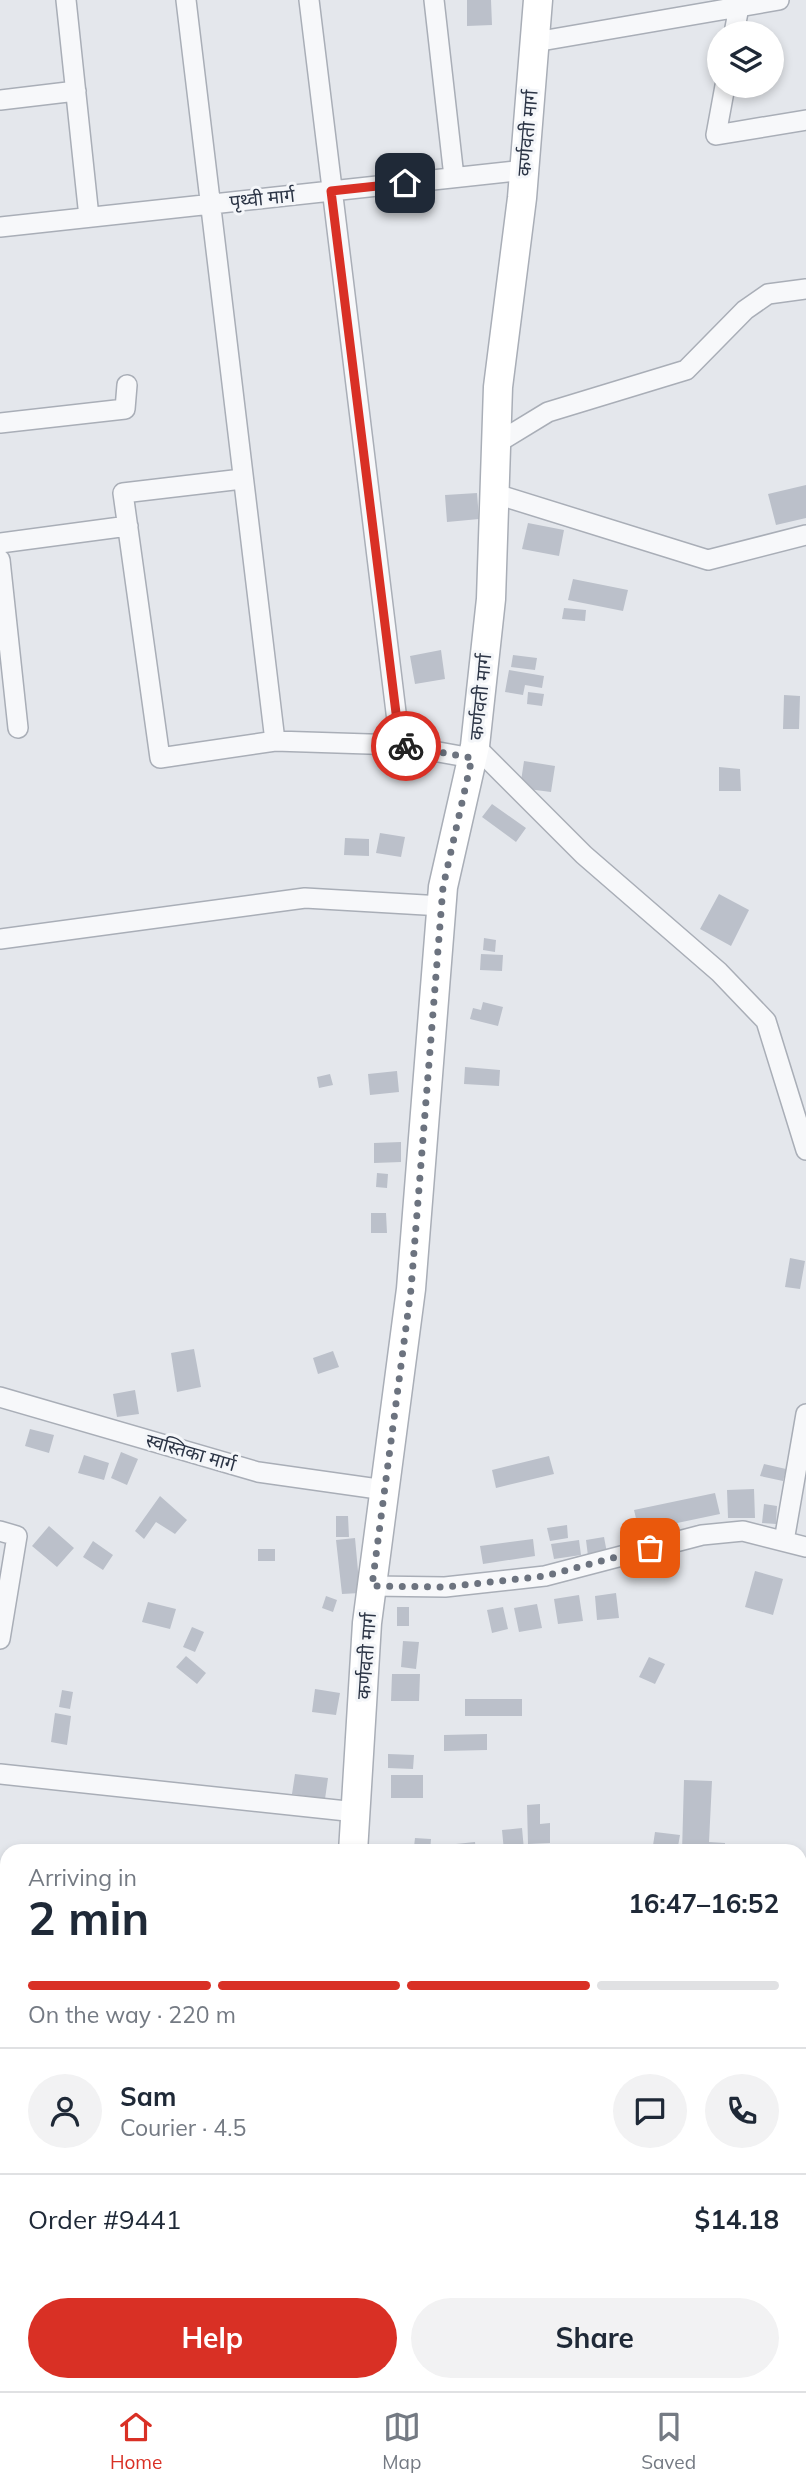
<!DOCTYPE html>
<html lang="en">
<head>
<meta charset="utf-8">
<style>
  :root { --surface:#fff; --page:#f2f2f3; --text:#1f2937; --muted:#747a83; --line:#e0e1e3; --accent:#d93025 }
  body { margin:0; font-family:Mulish,"Noto Sans Devanagari",sans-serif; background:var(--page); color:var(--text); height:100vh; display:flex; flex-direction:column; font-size:26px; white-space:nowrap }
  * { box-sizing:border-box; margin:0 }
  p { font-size:23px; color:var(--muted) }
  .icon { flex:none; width:38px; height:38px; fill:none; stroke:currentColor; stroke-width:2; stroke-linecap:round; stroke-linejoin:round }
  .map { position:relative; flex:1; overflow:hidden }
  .side { position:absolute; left:0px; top:1844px; width:807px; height:548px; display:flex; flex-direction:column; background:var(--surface); border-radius:21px 21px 0 0; box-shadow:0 4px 10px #0003 }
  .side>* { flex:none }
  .controls { position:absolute; left:707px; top:21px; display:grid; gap:14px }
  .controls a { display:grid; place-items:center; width:77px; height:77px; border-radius:50%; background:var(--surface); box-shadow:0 4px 10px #0003; font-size:35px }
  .pin { position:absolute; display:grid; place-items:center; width:60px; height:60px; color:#fff; margin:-30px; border-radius:14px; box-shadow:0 4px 10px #0006 }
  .courier { position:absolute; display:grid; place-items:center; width:70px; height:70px; margin:-35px; border:5px solid #d93025; border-radius:50%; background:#fff; color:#222; box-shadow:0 2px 9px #0007 }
  .head em { font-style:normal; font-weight:700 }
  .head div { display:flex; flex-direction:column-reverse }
  .head { display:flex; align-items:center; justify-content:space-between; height:119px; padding:0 28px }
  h1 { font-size:46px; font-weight:700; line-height:52px }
  .bar { display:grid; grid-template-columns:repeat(4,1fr); gap:10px 7px; align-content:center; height:84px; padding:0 28px }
  .bar i { height:9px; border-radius:5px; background:var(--line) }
  .bar .selected { background:var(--accent) }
  .bar p { grid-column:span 4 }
  .line { display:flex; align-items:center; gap:18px; padding:0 28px; border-top:2px solid var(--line) }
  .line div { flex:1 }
  .round { display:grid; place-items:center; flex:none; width:74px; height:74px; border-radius:37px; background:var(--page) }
  .cta { display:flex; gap:14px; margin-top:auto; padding:14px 28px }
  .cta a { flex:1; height:80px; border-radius:42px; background:var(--accent); color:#fff; font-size:28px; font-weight:700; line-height:80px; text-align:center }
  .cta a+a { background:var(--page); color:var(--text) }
  .menu { display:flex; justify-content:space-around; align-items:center; height:98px; border-top:2px solid var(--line); background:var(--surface); font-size:19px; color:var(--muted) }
  .menu a { display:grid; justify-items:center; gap:4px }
  .menu .selected { color:var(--accent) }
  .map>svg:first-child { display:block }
</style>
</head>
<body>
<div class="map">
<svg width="806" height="2391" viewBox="0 0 806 2391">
  <rect width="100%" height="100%" fill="#e4e7ec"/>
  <path fill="#bbc0ca" d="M467,0H491L492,25L467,26Z
    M806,485V518L776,525L768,494Z
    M477,493L479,519L447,522L445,495Z
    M528,523L564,530L559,556L522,549Z
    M573,579L628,590L623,611L568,600Z
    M564,608L586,610L585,621L562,619Z
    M441,650L445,679L415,684L410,656Z
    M513,655L537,658L535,670L511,667Z
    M509,670L544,676L542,688L525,685L523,695L505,692Z
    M528,692L544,694L542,706L527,704Z
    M784,695L800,696L799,729H783Z
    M524,761L555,766L551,792L520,788Z
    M719,767L740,769L741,791H719Z
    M492,804L526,828L516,842L482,817Z
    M380,833L405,837L401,857L376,853Z
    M345,838L369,839V856L344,855Z
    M719,894L749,910L731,946L700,929Z
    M484,938L496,940L495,952L483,950Z
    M481,954L503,955L502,971L480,970Z
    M483,1002L503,1007L498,1026L470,1019L473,1008L481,1010Z
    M465,1067L500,1070L499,1086L464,1084Z
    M397,1071L399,1092L370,1095L368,1074Z
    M330,1074L333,1085L319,1088L317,1077Z
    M401,1142V1162L374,1163V1143Z
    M377,1173L388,1174L387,1188L376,1187Z
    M371,1213H386L387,1233H371Z
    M790,1258L805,1261L800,1289L785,1287Z
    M194,1349L201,1387L177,1392L171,1353Z
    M333,1351L339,1367L318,1374L313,1358Z
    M135,1390L139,1414L117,1417L113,1394Z
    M30,1429L54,1435L49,1453L25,1446Z
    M121,1452L138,1459L127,1485L111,1478Z
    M84,1455L109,1463L104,1480L78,1473Z
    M549,1456L554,1474L496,1488L492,1470Z
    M764,1464L786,1469L783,1481L760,1476Z
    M754,1489L755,1518H728L727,1490Z
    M715,1493L720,1514L639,1531L634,1510Z
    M160,1496L187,1520L175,1534L156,1522L144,1539L135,1531Z
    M764,1504L777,1506L776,1524L762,1523Z
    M336,1516H348L349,1537H336Z
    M567,1525L568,1538L550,1541L547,1528Z
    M49,1526L74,1548L57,1567L32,1546Z
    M604,1537L607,1553L588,1556L586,1540Z
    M355,1538L360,1593L342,1594L336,1540Z
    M533,1539L535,1556L483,1564L480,1546Z
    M579,1540L581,1555L554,1559L551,1544Z
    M93,1541L113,1555L103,1570L83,1557Z
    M258,1549H275V1561H258Z
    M755,1571L783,1579L773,1615L745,1607Z
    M616,1593L619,1618L597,1620L595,1596Z
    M579,1595L583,1621L558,1624L554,1599Z
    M326,1596L337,1600L333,1612L322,1608Z
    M148,1602L176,1609L170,1629L142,1622Z
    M537,1604L542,1628L519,1632L514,1608Z
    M397,1607H409V1626H397Z
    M503,1607L508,1629L492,1633L487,1610Z
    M192,1627L204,1632L195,1652L183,1647Z
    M403,1641L419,1642L416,1669L401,1667Z
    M186,1656L206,1673L197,1684L176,1667Z
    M649,1657L665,1664L655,1684L639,1677Z
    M392,1674H420L419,1701H391Z
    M315,1689L340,1693L336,1715L312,1712Z
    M62,1690L73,1692L70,1709L59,1707Z
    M465,1699H522V1716H465Z
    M55,1713L71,1716L67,1745L51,1742Z
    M487,1734V1750L444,1751V1735Z
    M388,1754L414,1755L413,1769L388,1768Z
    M295,1774L328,1778L325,1799L292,1794Z
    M391,1775H423V1798H391Z
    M684,1780L712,1781L709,1842L725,1843V1852H682Z
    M540,1804V1824L550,1823V1843L528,1844L527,1805Z
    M522,1828L524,1850L504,1851L502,1830Z
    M655,1832L680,1835L677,1852H652Z
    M415,1838L431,1839L430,1852H408L409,1846L414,1847Z
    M475,1842L476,1852H457L456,1844Z
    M532,2385H603L602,2391H531Z"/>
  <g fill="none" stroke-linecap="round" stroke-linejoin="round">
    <defs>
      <path id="service" d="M0,2242H7"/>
      <path id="minor" d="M66,0L89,217
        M186,0L275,741
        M309,0L400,745
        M434,0L454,177
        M734,33L739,7
        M535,42L779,0
        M725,86L716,135L806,120
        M0,100L76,91
        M0,227L525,170
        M0,423L125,409L127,385
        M497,443L548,412L686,370L745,310L768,294L806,289
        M242,479L123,493L160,758L275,741L400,745L472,758
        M496,494L708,560L806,535
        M0,543L128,526
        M0,560L18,728
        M475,746L584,855L719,972L766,1021L806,1150
        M0,939L305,898L442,906
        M0,1397L258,1472L385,1490
        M0,1531L17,1536L0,1639
        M784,1541L806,1414
        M372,1586L445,1587L545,1576L702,1535L743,1531L806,1547
        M0,1774L356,1812
        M0,1903L7,1905"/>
      <path id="secondary" d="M353,1852L367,1623L411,1289L443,887L475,746L491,599L498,387L522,198L538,0
        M286,2391L287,2385"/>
    </defs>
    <use href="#service" stroke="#a9aeb7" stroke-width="12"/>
    <use href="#minor" stroke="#a9aeb7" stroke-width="22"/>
    <use href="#secondary" stroke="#a9aeb7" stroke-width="31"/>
    <path stroke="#c2c5cb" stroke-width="3.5" stroke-dasharray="5 5" stroke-linecap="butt" d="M800,2107L806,2109"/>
    <use href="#service" stroke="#f7f8fa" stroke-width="10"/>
    <use href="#minor" stroke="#f7f8fa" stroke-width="19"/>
    <use href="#secondary" stroke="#fff" stroke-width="28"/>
  </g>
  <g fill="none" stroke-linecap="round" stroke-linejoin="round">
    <path stroke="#6c737f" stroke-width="7" stroke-dasharray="0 12.6" d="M406,746L472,758L443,887L411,1289L372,1586L445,1587L545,1576L650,1548"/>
    <path stroke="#d93025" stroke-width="9" d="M405,183L331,191L400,745L406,746"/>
  </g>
  <g text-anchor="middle" stroke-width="6" stroke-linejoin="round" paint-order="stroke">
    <g font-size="19" fill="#2b3445" stroke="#f4f6f9">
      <text transform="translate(527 133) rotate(-85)" y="7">कर्णवती मार्ग</text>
      <text transform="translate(262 198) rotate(-6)" y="7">पृथ्वी मार्ग</text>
      <text transform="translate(480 697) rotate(-84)" y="7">कर्णवती मार्ग</text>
      <text transform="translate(191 1452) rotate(16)" y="7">स्वस्तिका मार्ग</text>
      <text transform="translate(366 1656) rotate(-86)" y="7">कर्णवती मार्ग</text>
    </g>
  </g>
</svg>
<div class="controls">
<a><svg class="icon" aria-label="layers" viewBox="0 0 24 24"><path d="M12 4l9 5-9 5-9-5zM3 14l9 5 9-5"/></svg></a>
</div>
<div class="pin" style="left:650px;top:1548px;background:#ea580c"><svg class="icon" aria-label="bag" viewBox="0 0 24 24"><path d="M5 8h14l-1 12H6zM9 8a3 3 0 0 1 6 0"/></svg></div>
<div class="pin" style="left:405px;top:183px;background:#1f2937"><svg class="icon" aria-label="home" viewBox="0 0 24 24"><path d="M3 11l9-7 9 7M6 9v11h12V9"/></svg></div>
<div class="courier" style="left:406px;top:746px"><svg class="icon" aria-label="bike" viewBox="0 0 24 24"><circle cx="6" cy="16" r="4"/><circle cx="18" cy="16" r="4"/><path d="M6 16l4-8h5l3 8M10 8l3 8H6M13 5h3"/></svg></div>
<section class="side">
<div class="head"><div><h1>2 min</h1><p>Arriving in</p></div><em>16:47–16:52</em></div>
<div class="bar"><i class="selected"></i><i class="selected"></i><i class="selected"></i><i></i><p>On the way · 220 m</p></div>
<div class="line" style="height:126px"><a class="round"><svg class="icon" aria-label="person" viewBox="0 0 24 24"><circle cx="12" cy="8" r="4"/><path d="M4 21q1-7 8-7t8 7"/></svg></a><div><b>Sam</b><p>Courier · 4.5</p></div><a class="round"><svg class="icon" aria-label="chat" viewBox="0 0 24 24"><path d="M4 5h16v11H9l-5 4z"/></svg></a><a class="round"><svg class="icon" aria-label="phone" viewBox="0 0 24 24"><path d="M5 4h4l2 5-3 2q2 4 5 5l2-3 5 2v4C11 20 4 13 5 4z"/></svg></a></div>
<div class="line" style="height:91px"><div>Order #9441</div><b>$14.18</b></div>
<div class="cta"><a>Help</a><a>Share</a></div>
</section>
</div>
<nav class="menu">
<a class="selected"><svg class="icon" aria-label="home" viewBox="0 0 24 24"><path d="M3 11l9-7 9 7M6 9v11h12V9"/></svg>Home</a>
<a><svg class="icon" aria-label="map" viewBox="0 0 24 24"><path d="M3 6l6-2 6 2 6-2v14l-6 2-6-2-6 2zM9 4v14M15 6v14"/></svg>Map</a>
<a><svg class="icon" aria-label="saved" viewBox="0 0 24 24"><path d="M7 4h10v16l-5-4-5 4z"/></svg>Saved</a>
</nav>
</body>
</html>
